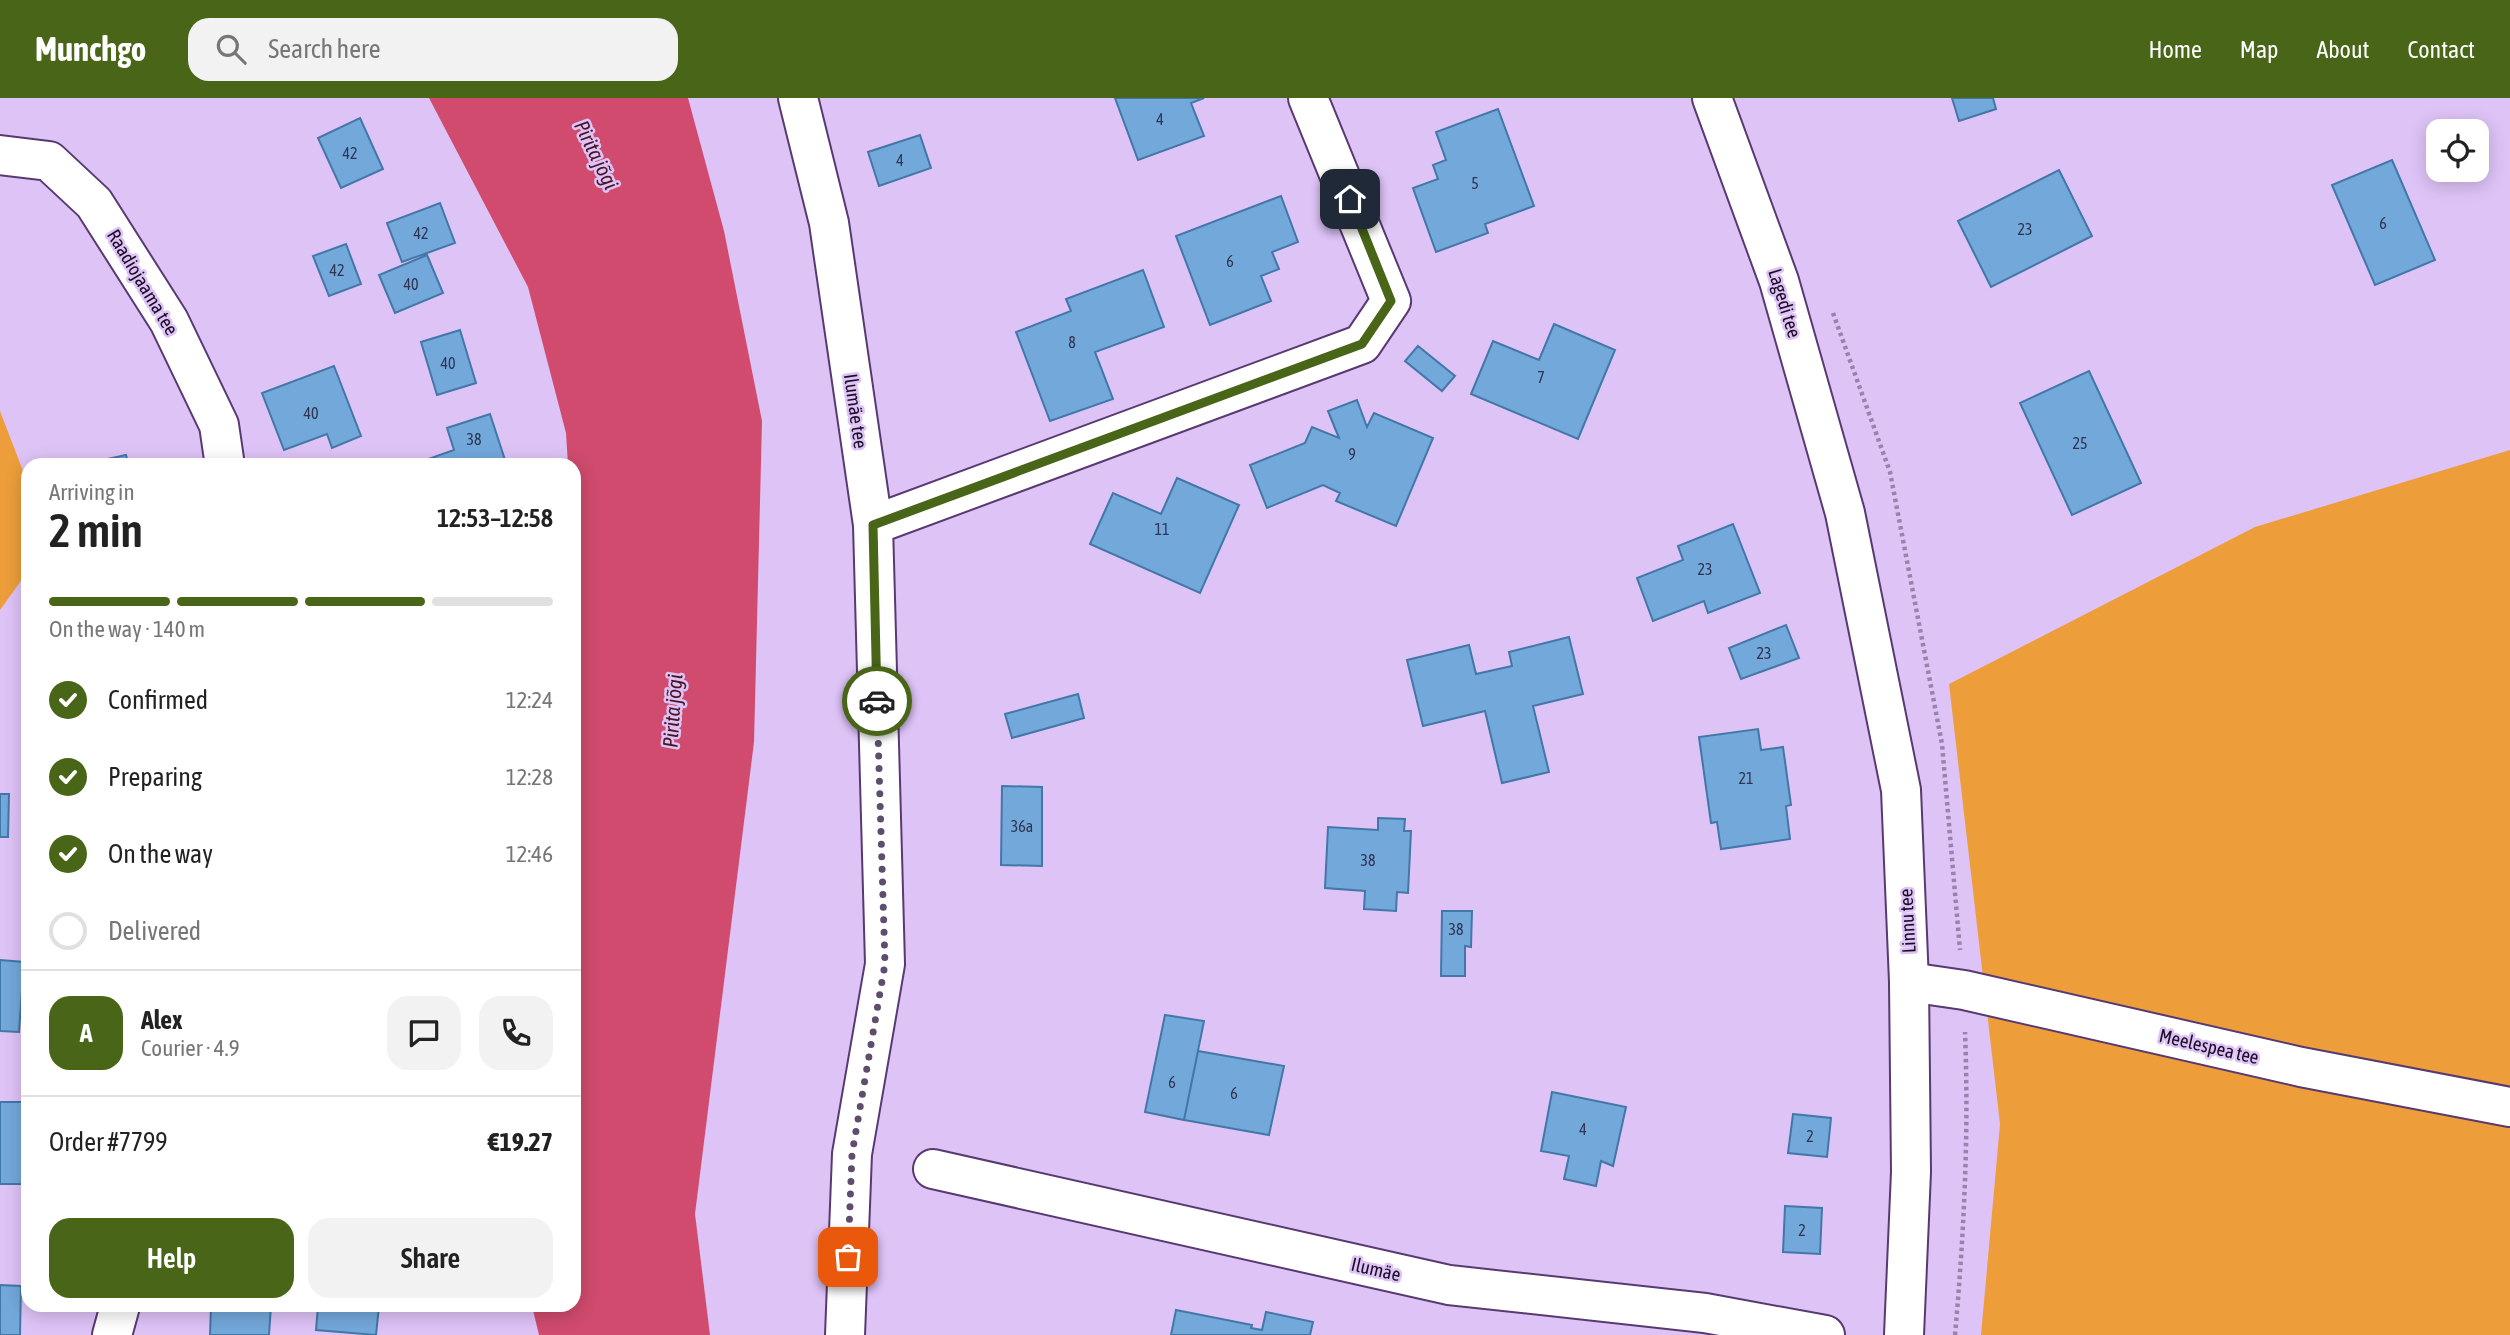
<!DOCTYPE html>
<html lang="en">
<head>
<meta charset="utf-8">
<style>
  :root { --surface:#fff; --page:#f2f2f2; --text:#222; --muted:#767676; --line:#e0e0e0; --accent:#486518 }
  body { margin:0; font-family:"Asap Condensed",sans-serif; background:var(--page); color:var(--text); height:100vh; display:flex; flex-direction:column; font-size:26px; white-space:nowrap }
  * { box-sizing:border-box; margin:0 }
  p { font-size:23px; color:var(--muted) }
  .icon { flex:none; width:38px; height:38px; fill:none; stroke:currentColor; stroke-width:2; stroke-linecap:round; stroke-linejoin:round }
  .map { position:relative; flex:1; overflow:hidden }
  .sheet { position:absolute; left:21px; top:360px; width:560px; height:854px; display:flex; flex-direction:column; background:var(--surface); border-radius:21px; box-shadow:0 4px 18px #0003 }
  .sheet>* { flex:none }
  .fabs { position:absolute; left:2426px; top:21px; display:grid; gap:14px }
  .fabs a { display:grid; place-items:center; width:63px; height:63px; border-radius:14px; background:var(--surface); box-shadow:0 4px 18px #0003; font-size:35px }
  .pin { position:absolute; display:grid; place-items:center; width:60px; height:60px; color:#fff; margin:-30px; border-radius:14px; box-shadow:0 4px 10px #0006 }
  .courier { position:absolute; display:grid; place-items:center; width:70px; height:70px; margin:-35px; border:5px solid #486518; border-radius:50%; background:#fff; color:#222; box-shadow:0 2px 9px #0007 }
  .summary em { font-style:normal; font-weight:600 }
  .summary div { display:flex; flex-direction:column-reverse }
  .summary { display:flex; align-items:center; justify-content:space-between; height:119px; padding:0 28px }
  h1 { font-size:46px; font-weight:600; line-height:52px }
  .bar { display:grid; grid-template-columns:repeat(4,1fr); gap:10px 7px; align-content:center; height:84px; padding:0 28px }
  .bar i { height:9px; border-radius:5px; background:var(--line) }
  .bar .active { background:var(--accent) }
  .bar p { grid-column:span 4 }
  .line { display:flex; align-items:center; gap:18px; padding:0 28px; border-top:2px solid var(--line) }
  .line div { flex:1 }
  .round { display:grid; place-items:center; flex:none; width:74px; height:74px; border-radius:21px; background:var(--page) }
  ol { padding:0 28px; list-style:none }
  li { display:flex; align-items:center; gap:21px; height:77px }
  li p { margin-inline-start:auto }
  li .icon { padding:7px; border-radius:50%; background:var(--accent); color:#fff; stroke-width:4 }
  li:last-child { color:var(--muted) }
  li i { width:38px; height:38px; border:4px solid var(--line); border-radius:50% }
  .action { display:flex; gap:14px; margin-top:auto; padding:14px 28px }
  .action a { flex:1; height:80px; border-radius:21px; background:var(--accent); color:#fff; font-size:28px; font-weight:600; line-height:80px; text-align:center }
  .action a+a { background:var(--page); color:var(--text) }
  header { display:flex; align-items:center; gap:42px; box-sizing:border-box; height:98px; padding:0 35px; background:var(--accent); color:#fff }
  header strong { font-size:33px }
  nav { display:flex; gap:38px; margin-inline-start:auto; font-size:24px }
  .search { width:490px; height:63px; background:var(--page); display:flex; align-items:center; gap:18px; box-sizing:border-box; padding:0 24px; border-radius:21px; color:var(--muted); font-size:26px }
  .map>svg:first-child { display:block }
</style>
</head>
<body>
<header>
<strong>Munchgo</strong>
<div class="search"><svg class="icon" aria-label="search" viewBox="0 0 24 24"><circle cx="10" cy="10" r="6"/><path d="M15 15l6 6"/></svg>Search here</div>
<nav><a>Home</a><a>Map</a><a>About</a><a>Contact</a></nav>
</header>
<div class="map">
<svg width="2510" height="1237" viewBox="0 0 2510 1237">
  <rect width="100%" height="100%" fill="#dec3f7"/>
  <path fill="#ed9e3b" d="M0,313L28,386V473L0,512Z
    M2510,352V1237H1981L2000,1026L1949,586L2255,429Z"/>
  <path fill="#d04b6d" d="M429,0H688L724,133L762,323L754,644L695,1116L710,1237H539L532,1208H574V644L579,618L574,507V368L568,367L566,335L528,189Z"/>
  <path fill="#73a8db" stroke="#4277a7" stroke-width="2" d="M1115,0H1204L1191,5L1204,38L1138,62Z
    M1952,0H1993L1996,11L1959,23Z
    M1498,11L1534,108L1485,126L1488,135L1436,154L1413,90L1438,81L1433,67L1446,62L1436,34Z
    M360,20L383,71L341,90L318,40Z
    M920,37L931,70L879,88L868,54Z
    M2392,62L2435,162L2375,187L2332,87Z
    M2059,72L2092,138L1991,189L1958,123Z
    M1281,98L1298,144L1272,154L1279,171L1261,178L1271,203L1210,227L1176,138Z
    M440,105L455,145L402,164L387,125Z
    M346,146L361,186L329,198L313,158Z
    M427,157L443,195L395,215L379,177Z
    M1143,172L1164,229L1095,254L1113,301L1050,323L1016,234L1071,213L1066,201Z
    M1554,226L1615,252L1578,341L1471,296L1493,243L1539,262Z
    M460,232L476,285L437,297L421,244Z
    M1418,248L1455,278L1442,293L1405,263Z
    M334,268L361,338L332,350L327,336L284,352L262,295Z
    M2089,273L2141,385L2072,417L2020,305Z
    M1357,302L1367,329L1374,315L1433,340L1396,428L1336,403L1340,395L1323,387L1267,410L1250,367L1305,345L1312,329L1339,340L1328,313Z
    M490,316L507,368H409L454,352L447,330Z
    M126,357L129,368H76Z
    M1177,380L1239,407L1200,495L1090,446L1113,395L1161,416Z
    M1733,426L1760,495L1708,515L1704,503L1653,523L1637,480L1683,462L1678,448Z
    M1786,527L1799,560L1741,581L1729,550Z
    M1569,539L1583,596L1533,608L1549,674L1502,685L1485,613L1423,628L1407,562L1469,547L1476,576L1512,568L1509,554Z
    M1078,596L1084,620L1012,640L1005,616Z
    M1758,631L1761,652L1783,649L1791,707L1786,708L1790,741L1721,751L1717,724L1711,725L1699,639Z
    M1002,688L1042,689V768L1001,767Z
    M0,696H9L8,739H0Z
    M1378,720L1405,721L1404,733H1411L1408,795L1397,794L1396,813L1364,811L1365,793L1325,790L1328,729L1378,732Z
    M1442,813H1472L1471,849L1465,848V878H1441Z
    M0,862L24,864L19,934L0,933Z
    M1165,917L1204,923L1184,1022L1145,1014Z
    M1198,953L1284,968L1269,1037L1184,1022Z
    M1552,994L1626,1009L1613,1068L1601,1063L1596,1088L1564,1081L1569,1058L1541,1053Z
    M0,1004H28V1086H0Z
    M1793,1016L1831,1020L1827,1059L1788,1055Z
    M1785,1108L1822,1110L1820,1156L1783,1154Z
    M0,1187L21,1188L20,1237H0Z
    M211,1208H271L269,1237H210Z
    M318,1208H379L376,1237L316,1232Z
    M1176,1212L1252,1227L1251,1230L1262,1232L1266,1214L1313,1224L1310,1237H1171Z"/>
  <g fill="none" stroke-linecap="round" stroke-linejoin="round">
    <defs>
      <path id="minor" d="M798,0L829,125L873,427L885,866L852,1056L845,1237
        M0,57L49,63L94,105L169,223L219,327L225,368
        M873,427L1362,246L1391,203L1308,0
        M1909,884L1964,892L2301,969L2510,1009
        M933,1071L1449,1187L1705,1215L1825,1237
        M112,1237L120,1208"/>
      <path id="tertiary" d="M1712,0L1779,183L1845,415L1901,692L1909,884L1911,1074L1904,1237"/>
    </defs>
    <use href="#minor" stroke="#583a70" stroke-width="42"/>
    <use href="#tertiary" stroke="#583a70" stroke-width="42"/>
    <path stroke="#9983ad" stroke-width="4.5" stroke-dasharray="3.5 3.5" stroke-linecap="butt" d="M1833,215L1890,374L1942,646L1960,852
      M1955,1237C1964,1135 1969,1036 1965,934"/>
    <use href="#minor" stroke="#fff" stroke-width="38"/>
    <use href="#tertiary" stroke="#fff" stroke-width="38"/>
  </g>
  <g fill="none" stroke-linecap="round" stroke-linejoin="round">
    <path stroke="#5f4d6e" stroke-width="7" stroke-dasharray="0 12.6" d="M848,1159L852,1056L885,866L877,603"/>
    <path stroke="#486518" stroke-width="9" d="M877,603L873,427L1362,246L1391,203L1350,101"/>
  </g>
  <g text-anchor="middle" stroke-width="5" stroke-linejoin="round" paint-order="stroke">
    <g font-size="16" fill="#303452">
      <text x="1160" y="27">4</text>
      <text x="350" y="61">42</text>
      <text x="900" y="68">4</text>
      <text x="1475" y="91">5</text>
      <text x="2383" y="131">6</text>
      <text x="2025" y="137">23</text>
      <text x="421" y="141">42</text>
      <text x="1230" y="169">6</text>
      <text x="337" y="178">42</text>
      <text x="411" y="192">40</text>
      <text x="1072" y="250">8</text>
      <text x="448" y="271">40</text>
      <text x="1541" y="285">7</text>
      <text x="311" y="321">40</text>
      <text x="474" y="347">38</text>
      <text x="2080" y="351">25</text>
      <text x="1352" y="362">9</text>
      <text x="1162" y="437">11</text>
      <text x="1705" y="477">23</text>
      <text x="1764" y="561">23</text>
      <text x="1746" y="686">21</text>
      <text x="1022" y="734">36a</text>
      <text x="1368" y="768">38</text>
      <text x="1456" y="837">38</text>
      <text x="1172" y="990">6</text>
      <text x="1234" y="1001">6</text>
      <text x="1583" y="1037">4</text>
      <text x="1810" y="1044">2</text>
      <text x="1802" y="1138">2</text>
    </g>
    <g font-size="19" fill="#1a0d24" stroke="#dec3f7">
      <text transform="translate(143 184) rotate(59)" y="7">Raadiojaama tee</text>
      <text transform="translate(1785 205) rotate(73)" y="7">Lagedi tee</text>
      <text transform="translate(856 313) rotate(82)" y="7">Ilumäe tee</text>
      <text transform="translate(1907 823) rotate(-93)" y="7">Linnu tee</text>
      <text transform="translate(2209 948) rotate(13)" y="7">Meelespea tee</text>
      <text transform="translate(1376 1171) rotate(13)" y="7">Ilumäe</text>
    </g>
    <g font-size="21" font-style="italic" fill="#491522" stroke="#dec3f7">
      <text transform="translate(596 57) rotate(64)" y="7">Pirita jõgi</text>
      <text transform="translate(673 613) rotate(-86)" y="7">Pirita jõgi</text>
    </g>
  </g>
</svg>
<div class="fabs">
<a><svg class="icon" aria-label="locate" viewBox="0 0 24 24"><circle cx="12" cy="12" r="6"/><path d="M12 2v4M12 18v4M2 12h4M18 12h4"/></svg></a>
</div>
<div class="pin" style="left:848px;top:1159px;background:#ea580c"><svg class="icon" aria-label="bag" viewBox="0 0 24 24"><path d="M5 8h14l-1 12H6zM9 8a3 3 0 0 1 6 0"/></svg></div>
<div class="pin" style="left:1350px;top:101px;background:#1f2937"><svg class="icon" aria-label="home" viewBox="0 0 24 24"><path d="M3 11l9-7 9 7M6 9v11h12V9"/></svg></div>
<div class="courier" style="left:877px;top:603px"><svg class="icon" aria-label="car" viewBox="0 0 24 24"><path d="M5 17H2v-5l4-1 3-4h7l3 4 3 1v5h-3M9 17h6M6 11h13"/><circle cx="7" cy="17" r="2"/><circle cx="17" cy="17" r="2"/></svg></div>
<section class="sheet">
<div class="summary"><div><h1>2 min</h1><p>Arriving in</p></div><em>12:53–12:58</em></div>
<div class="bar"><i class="active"></i><i class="active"></i><i class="active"></i><i></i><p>On the way · 140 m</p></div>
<ol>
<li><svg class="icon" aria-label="check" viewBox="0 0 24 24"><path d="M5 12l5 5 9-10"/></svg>Confirmed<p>12:24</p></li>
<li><svg class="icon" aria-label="check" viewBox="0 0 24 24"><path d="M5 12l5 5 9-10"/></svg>Preparing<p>12:28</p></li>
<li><svg class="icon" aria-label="check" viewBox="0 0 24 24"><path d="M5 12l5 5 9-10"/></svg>On the way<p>12:46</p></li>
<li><i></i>Delivered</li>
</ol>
<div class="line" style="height:126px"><b class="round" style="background:var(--accent);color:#fff">A</b><div><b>Alex</b><p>Courier · 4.9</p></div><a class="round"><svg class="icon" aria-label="chat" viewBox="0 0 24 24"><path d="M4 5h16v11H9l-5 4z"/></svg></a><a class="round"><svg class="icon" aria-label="phone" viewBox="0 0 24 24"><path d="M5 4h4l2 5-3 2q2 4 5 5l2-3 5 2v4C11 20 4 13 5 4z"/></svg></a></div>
<div class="line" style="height:91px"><div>Order #7799</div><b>€19.27</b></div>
<div class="action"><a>Help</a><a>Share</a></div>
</section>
</div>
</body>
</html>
